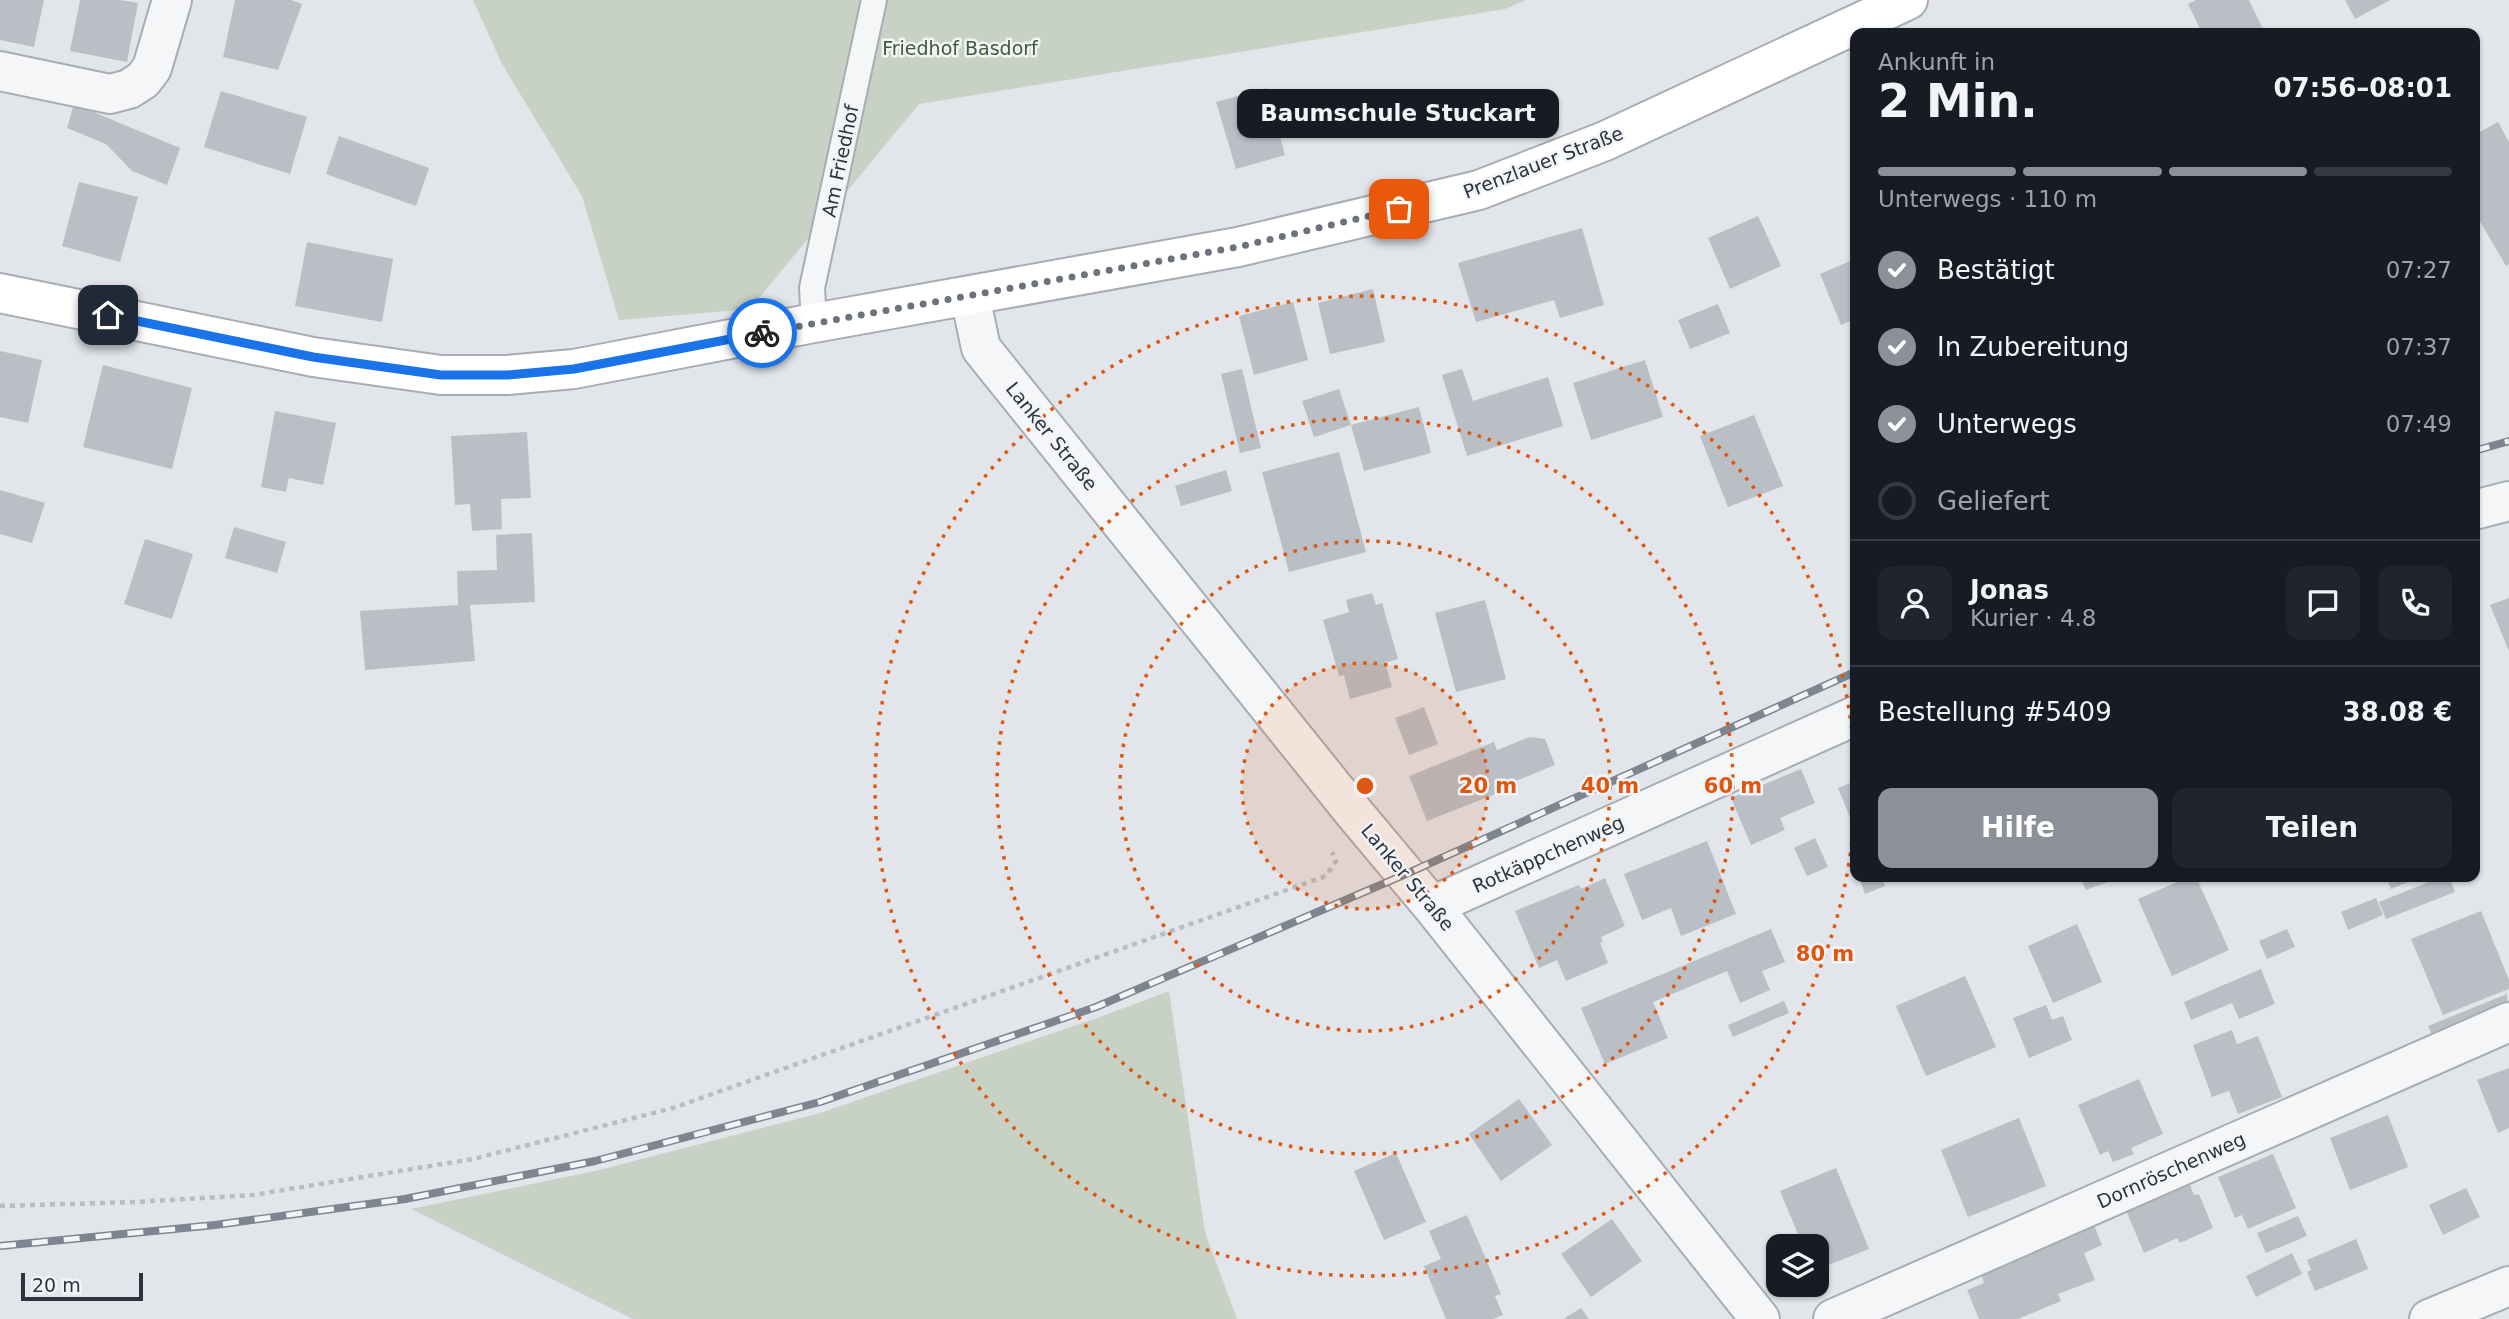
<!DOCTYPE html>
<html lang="de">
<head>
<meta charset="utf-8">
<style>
  :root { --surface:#171b24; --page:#20242c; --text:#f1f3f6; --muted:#9ea1a6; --line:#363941; --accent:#8c9099 }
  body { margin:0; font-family:"DejaVu Sans",sans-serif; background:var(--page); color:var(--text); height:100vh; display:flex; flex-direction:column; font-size:26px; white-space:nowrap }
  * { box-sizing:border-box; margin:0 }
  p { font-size:23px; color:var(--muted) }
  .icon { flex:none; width:38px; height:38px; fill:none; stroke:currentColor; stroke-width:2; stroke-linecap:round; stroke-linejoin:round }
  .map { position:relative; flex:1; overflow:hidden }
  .side { position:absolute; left:1850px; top:28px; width:630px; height:854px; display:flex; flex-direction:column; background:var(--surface); border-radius:14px; box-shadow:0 2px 5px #0004 }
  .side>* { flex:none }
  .fabs { position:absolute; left:1766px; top:1234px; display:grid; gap:14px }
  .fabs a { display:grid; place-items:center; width:63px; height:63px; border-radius:14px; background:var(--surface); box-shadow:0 2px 5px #0004; font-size:35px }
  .scale { position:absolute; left:21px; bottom:18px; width:122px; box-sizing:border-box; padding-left:7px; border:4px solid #2c3440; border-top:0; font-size:19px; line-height:24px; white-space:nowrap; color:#2c3440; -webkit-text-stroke:5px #f2f4f7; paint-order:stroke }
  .pin { position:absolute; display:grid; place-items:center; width:60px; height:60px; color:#fff; margin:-30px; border-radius:14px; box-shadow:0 4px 10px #0006 }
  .courier { position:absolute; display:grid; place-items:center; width:70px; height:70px; margin:-35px; border:5px solid #1a73e8; border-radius:50%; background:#fff; color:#222; box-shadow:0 2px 9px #0007 }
  .bubble { position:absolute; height:49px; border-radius:14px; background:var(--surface); box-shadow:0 2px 5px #0004; font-size:23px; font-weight:600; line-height:49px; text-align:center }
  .overview em { font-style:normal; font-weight:600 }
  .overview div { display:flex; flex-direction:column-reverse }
  .overview { display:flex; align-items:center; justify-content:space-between; height:119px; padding:0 28px }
  h1 { font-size:46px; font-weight:600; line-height:52px }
  .bar { display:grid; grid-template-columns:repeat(4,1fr); gap:10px 7px; align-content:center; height:84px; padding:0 28px }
  .bar i { height:9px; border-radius:5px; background:var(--line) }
  .bar .selected { background:var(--accent) }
  .bar p { grid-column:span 4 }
  .line { display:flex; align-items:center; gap:18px; padding:0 28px; border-top:2px solid var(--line) }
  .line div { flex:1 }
  .round { display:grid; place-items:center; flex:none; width:74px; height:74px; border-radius:14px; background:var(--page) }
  ol { padding:0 28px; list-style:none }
  li { display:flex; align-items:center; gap:21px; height:77px }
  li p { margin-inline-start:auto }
  li .icon { padding:7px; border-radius:50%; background:var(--accent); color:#fff; stroke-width:4 }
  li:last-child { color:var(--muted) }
  li i { width:38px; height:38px; border:4px solid var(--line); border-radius:50% }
  .button { display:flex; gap:14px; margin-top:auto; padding:14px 28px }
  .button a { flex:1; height:80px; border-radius:14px; background:var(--accent); color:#fff; font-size:28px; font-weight:600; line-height:80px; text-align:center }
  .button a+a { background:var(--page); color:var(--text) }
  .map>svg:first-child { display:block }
</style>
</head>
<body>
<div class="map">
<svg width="2509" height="1319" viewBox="0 0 2509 1319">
  <rect width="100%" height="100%" fill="#e2e5e9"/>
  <path fill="#c8d2c4" d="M473,0H1526L1505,9L919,104L750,309L619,320L582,196L502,64Z
    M1169,991L1205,1232L1237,1319H633L411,1209L599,1170L820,1113L1097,1018Z"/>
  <path fill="#babfc6" d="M0,0H44L34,47L0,40Z
    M80,0H120L138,3L127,62L70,51Z
    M235,0H291L302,4L278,70L223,57Z
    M2196,0H2249L2265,33H2202L2188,4Z
    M2345,0H2390L2355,19Z
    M1266,88L1285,155L1236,169L1216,102Z
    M221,91L307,117L290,174L204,147Z
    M74,104L180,148L167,185L132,171L106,144L67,128Z
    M2498,122L2509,142V264L2506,266L2474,211V135Z
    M339,136L429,168L416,206L326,174Z
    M79,182L138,197L120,262L62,246Z
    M1758,216L1781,266L1730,289L1708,238Z
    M1582,228L1604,305L1560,318L1554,300L1476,322L1458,263Z
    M307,242L393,259L382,322L295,306Z
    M1855,259V319L1841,325L1820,274Z
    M1373,289L1385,342L1330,354L1318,303Z
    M1293,302L1308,360L1254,375L1239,316Z
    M1718,304L1730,333L1690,349L1678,320Z
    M0,351L42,360L28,423L0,417Z
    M1645,360L1663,417L1591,440L1573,383Z
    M103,365L192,388L172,469L83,447Z
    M1242,369L1261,448L1240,453L1221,374Z
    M1462,369L1473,401L1548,377L1563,426L1467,456L1442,375Z
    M1339,389L1351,425L1419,407L1431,453L1364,471L1351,425L1314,437L1302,401Z
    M275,411L336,423L323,485L289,478L286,492L261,487Z
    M1754,415L1783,486L1728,507L1700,436Z
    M527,432L531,498L501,499L502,529L472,531L470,504L455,505L451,436Z
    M1339,452L1366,552L1289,572L1262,472Z
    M1226,470L1232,491L1181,506L1175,486Z
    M0,490L45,503L32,543L0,534Z
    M234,527L286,542L277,573L225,558Z
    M532,533L535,602L470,605L475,661L365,670L360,611L458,605L457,571L497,570L496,535Z
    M145,539L193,554L172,619L124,604Z
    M1372,593L1376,605L1382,603L1398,659L1385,663L1392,687L1350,699L1344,675L1339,676L1323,620L1349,612L1346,600Z
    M2509,598V651L2490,605Z
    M1485,600L1506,679L1456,692L1435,613Z
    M1424,707L1438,744L1409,755L1395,718Z
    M1530,737L1545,739L1555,765L1511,783L1513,787L1427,821L1409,776L1494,742L1497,750Z
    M1801,769L1815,803L1780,818L1785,830L1751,845L1731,798Z
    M1855,781V830L1838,788Z
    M1815,838L1828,867L1807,876L1794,848Z
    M1707,841L1736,914L1681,936L1671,908L1642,920L1624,874Z
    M1859,877H1881L1885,886L1865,894Z
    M2080,877H2121L2086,890Z
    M2189,877H2196L2229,950L2172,976L2138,899Z
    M2386,877H2420L2391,889Z
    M2441,877H2449L2455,892L2386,919L2379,902Z
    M1605,878L1625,926L1601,937L1603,942L1600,943L1608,963L1566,981L1557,960L1539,968L1515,911L1579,885L1581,889Z
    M2376,898L2383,915L2348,930L2341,912Z
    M2481,911L2509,980V989L2443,1015L2411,939Z
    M2077,924L2102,982L2053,1003L2028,946Z
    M1771,929L1785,962L1762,971L1770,990L1740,1003L1727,971L1653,1002L1668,1038L1605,1064L1581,1008Z
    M2287,929L2295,947L2267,959L2259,941Z
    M2261,969L2275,1004L2239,1019L2232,1003L2191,1020L2184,1002Z
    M1965,976L1996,1047L1926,1076L1896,1006Z
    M2507,994L2509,1015L2436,1045L2428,1026Z
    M1784,1001L1789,1013L1733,1037L1728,1025Z
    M2046,1005L2052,1020L2063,1016L2072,1040L2029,1058L2013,1018Z
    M2232,1030L2237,1044L2258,1036L2282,1097L2238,1114L2229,1091L2212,1097L2193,1045Z
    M2509,1068V1128L2498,1133L2477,1080Z
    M2139,1079L2163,1134L2131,1148L2134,1154L2113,1162L2108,1151L2100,1155L2078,1105Z
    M1519,1099L1552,1145L1501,1181L1469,1134Z
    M2388,1115L2408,1167L2350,1190L2330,1138Z
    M2019,1118L2046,1186L1968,1217L1941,1150Z
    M1396,1153L1426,1222L1384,1240L1354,1171Z
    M2273,1154L2296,1208L2248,1229L2242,1215L2235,1218L2218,1177Z
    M1836,1168L1869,1249L1816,1270V1246H1803L1780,1191Z
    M2188,1180L2194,1195L2199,1194L2213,1228L2180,1243L2177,1238L2144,1253L2125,1208Z
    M2466,1188L2480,1217L2443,1235L2429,1205Z
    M1467,1215L1501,1294L1495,1296L1503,1315L1493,1319H1446L1424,1266L1441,1259L1429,1231Z
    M2298,1216L2307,1236L2266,1253L2257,1233Z
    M1612,1219L1642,1261L1591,1297L1561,1254Z
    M2093,1223L2102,1245L2084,1253L2095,1280L2058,1294L2061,1301L2018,1319H1979L1967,1290L1984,1283L1980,1270Z
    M2356,1239L2368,1269L2315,1291L2307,1272L2311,1270L2307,1260Z
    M2292,1253L2302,1274L2256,1297L2246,1276Z
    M1581,1308L1589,1319H1563Z"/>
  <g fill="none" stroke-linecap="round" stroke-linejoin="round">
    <defs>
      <path id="service" d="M814,323L812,288L874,0"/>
      <path id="minor" d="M0,71L110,94L129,89L143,80L152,68L172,0
        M970,296L981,348L1355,814L1432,906L1760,1319
        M2474,510L2509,501
        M1432,906L1855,716
        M1833,1319L2509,1022
        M2429,1319L2509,1286"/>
      <path id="secondary" d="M0,293L313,357L441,375H507L574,369L814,323L1238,247L1479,190L1605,141L1908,0"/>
    </defs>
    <use href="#service" stroke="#a8acb3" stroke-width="28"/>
    <use href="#minor" stroke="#a8acb3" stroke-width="42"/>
    <use href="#secondary" stroke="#a8acb3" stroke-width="42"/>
    <path stroke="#b9bcc1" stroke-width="4.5" stroke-dasharray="5 5" stroke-linecap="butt" d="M0,1206L135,1202L253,1195L473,1159L673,1108L1326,876L1336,861L1332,852"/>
    <use href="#service" stroke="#f5f6f8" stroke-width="24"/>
    <use href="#minor" stroke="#f5f6f8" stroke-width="38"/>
    <use href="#secondary" stroke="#fff" stroke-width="38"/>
    <defs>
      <path id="rail" d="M2474,451L2509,441
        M0,1246L215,1225L405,1199L595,1161L820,1102L1096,1007L1406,874L1855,672"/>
    </defs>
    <use href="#rail" stroke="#7d8591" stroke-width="8"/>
    <use href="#rail" stroke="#f2f4f7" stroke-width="5" stroke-dasharray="16" stroke-linecap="butt"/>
  </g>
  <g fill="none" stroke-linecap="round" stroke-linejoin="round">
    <path stroke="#6c727b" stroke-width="7" stroke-dasharray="0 12.6" d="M762,333L1238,247L1399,209"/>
    <path stroke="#1a73e8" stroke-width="9" d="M108,315L313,357L441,375H507L574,369L762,333"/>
  </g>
  <circle cx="1365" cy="786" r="123" fill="#df570f" fill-opacity=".12"/>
  <g fill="none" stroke="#df570f" stroke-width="3.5" stroke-dasharray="3.5 7">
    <circle cx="1365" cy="786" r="123"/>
    <circle cx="1365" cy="786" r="245"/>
    <circle cx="1365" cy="786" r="368"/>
    <path d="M1855 790A490 490 0 1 1 1855 782"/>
  </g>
  <g text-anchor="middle" stroke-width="5" stroke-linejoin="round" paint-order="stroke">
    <g font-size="19" fill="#415a3b" stroke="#f2f4f7">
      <text x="960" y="55">Friedhof Basdorf</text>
    </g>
    <g font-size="19" fill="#2c3440" stroke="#f2f4f7">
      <text transform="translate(840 161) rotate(-78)" y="7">Am Friedhof</text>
      <text transform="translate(1543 162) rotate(-21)" y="7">Prenzlauer Straße</text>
      <text transform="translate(1052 436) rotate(51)" y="7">Lanker Straße</text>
      <text transform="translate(1548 854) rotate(-24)" y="7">Rotkäppchenweg</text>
      <text transform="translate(1408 877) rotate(50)" y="7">Lanker Straße</text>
      <text transform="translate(2171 1170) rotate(-24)" y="7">Dornröschenweg</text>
    </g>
  </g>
  <circle cx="1365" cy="786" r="10" fill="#df570f" stroke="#f2f4f7" stroke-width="3.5"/>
  <g font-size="21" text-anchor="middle" font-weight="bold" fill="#df570f" stroke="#f2f4f7" stroke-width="5" stroke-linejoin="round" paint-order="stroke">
    <text x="1488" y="793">20 m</text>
    <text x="1610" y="793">40 m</text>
    <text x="1733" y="793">60 m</text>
    <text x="1825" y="961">80 m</text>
  </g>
</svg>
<div class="fabs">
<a><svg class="icon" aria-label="layers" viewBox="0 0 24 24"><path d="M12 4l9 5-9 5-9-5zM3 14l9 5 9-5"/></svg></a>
</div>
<div class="scale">20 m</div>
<div class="pin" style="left:1399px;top:209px;background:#ea580c"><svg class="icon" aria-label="bag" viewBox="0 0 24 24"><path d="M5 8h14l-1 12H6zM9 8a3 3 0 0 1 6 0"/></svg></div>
<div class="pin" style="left:108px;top:315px;background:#1f2937"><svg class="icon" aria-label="home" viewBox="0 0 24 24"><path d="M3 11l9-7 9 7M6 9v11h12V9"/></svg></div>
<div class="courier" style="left:762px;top:333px"><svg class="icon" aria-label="bike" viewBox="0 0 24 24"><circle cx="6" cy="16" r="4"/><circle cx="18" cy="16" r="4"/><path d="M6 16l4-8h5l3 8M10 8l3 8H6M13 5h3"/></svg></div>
<div class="bubble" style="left:1237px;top:89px;width:322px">Baumschule Stuckart</div>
<section class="side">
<div class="overview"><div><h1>2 Min.</h1><p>Ankunft in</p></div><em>07:56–08:01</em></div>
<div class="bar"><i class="selected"></i><i class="selected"></i><i class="selected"></i><i></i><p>Unterwegs · 110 m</p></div>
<ol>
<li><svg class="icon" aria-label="check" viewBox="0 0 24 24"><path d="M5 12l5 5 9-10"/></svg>Bestätigt<p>07:27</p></li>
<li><svg class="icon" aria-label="check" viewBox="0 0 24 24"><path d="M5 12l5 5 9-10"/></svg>In Zubereitung<p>07:37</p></li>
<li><svg class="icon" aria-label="check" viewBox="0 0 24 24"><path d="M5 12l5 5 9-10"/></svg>Unterwegs<p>07:49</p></li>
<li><i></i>Geliefert</li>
</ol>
<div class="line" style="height:126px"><a class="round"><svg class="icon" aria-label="person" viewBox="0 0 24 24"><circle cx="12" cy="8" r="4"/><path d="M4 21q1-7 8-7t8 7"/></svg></a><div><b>Jonas</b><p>Kurier · 4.8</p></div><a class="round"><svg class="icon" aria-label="chat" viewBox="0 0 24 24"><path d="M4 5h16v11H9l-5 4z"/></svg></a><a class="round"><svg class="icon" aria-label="phone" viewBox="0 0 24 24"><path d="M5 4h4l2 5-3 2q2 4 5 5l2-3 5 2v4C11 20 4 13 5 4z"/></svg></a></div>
<div class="line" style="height:91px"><div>Bestellung #5409</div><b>38.08 €</b></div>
<div class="button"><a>Hilfe</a><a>Teilen</a></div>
</section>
</div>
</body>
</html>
